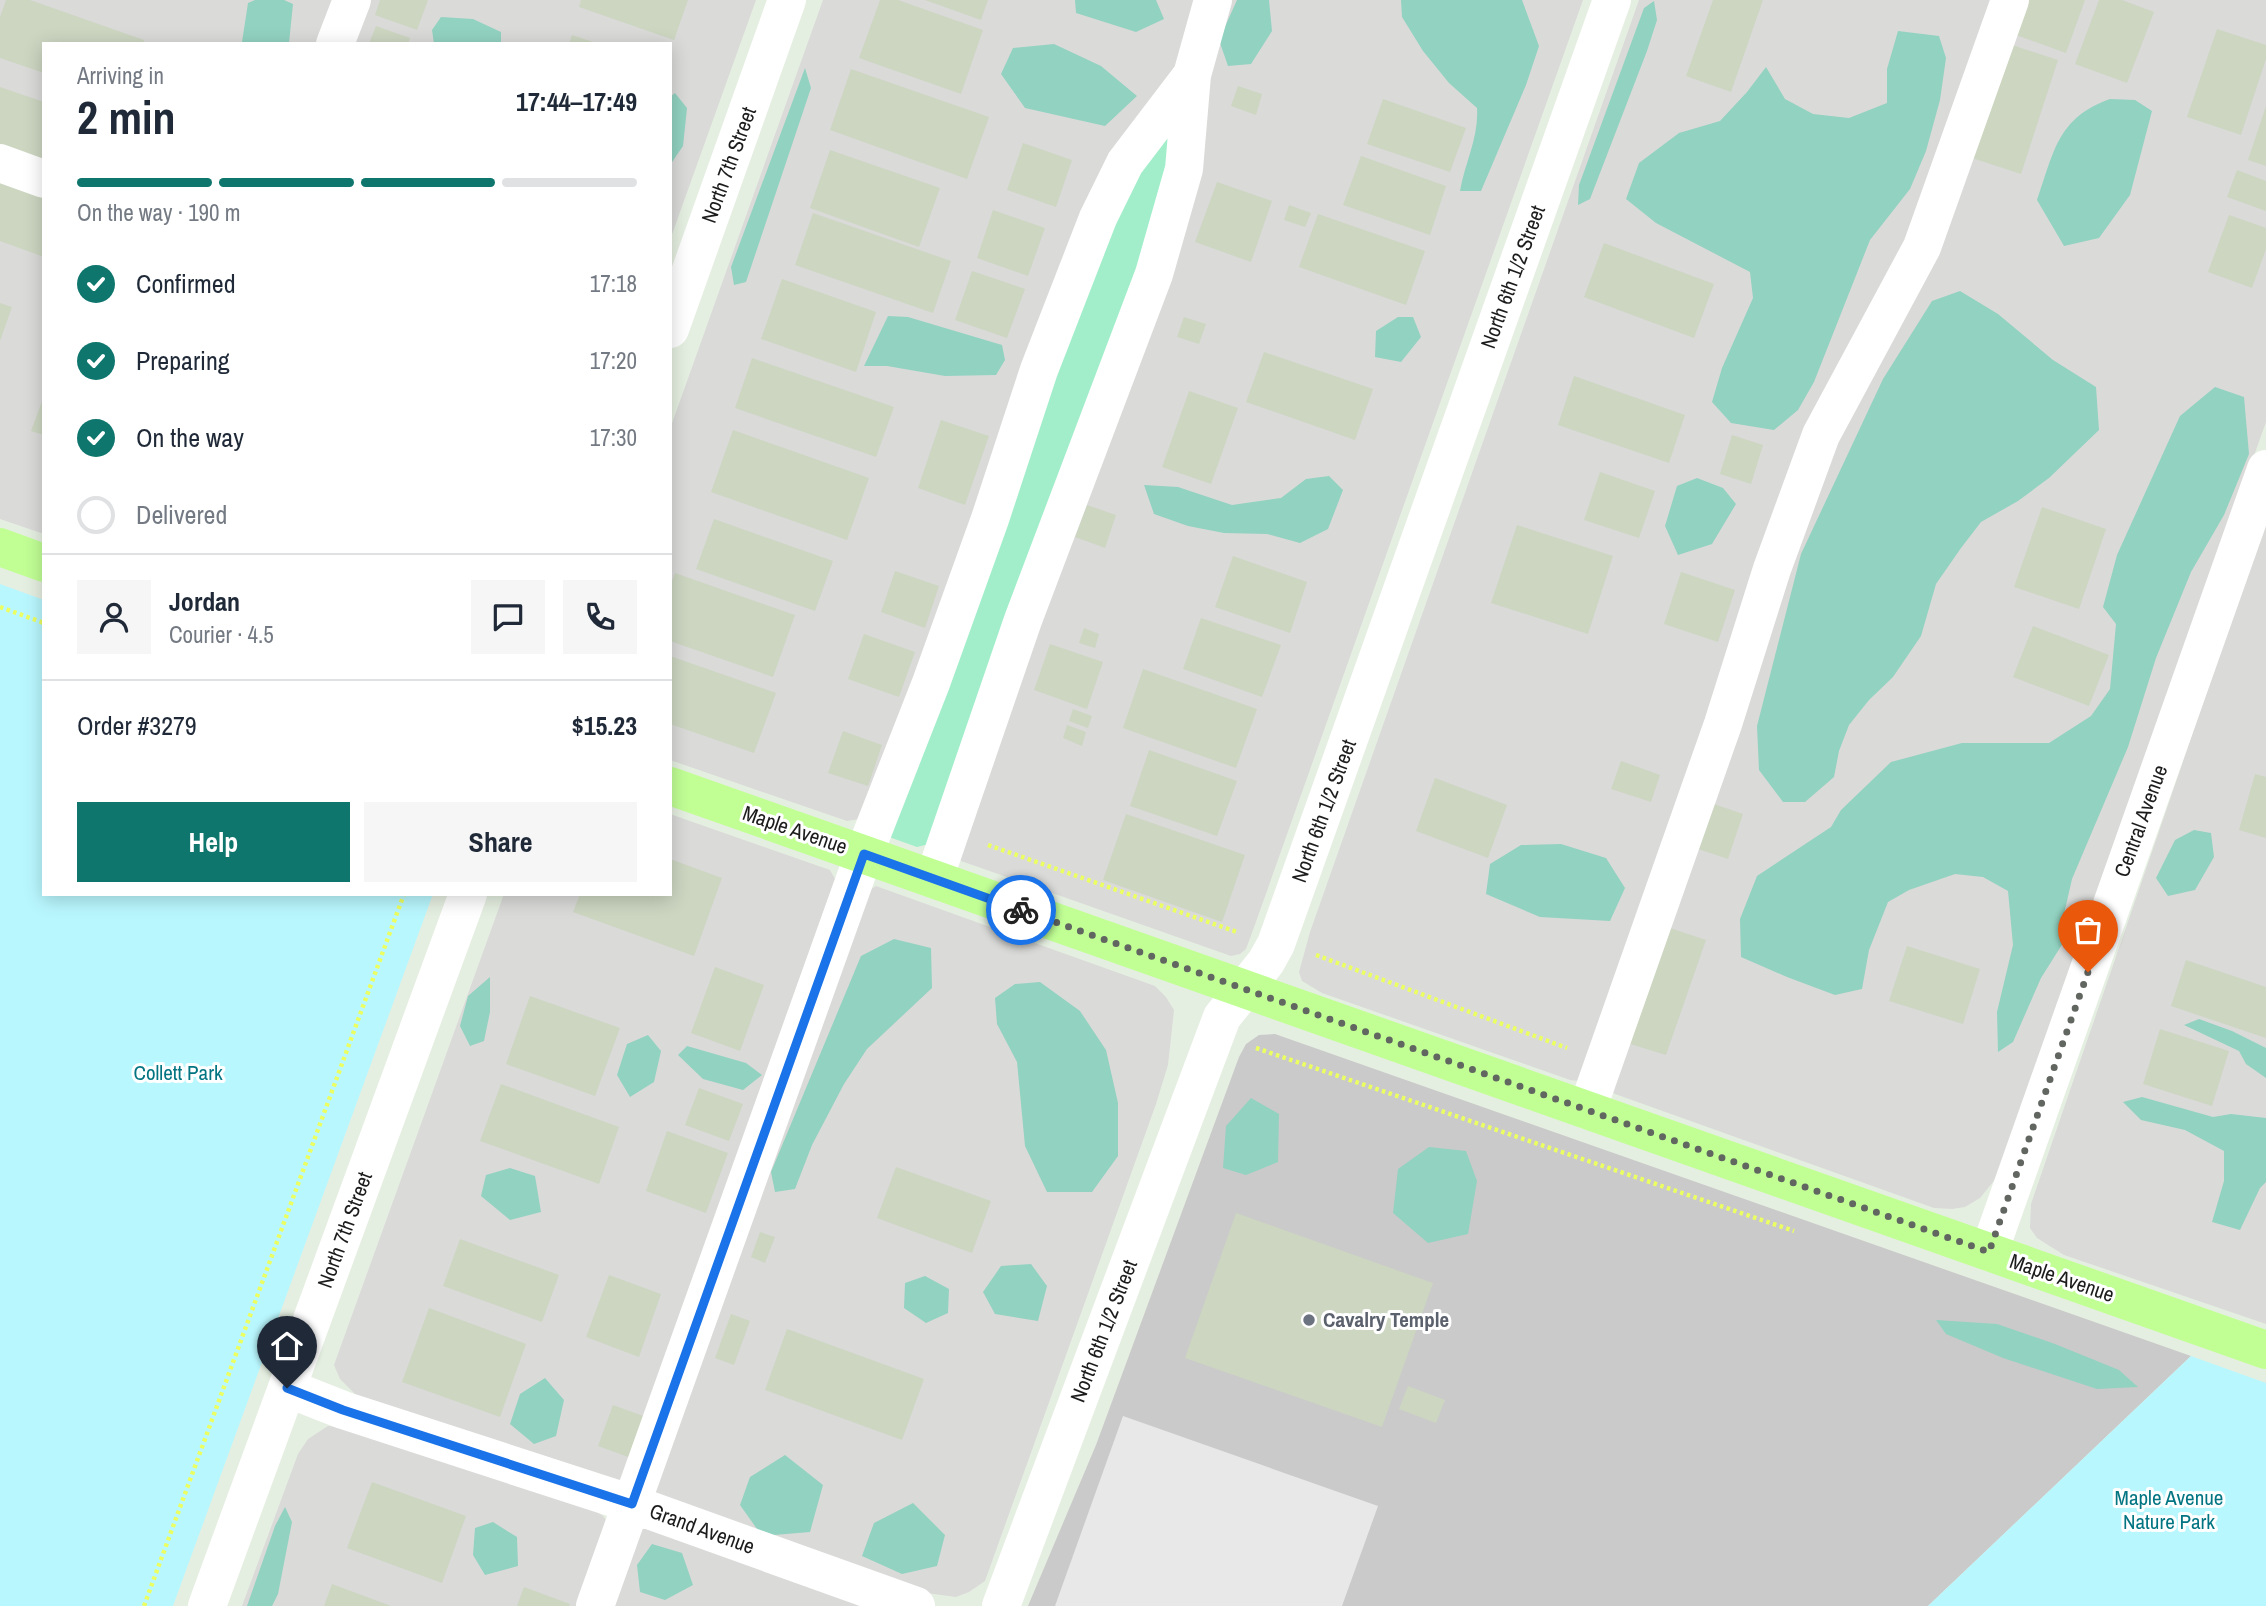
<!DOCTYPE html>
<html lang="en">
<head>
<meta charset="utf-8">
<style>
  :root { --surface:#fff; --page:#f6f6f7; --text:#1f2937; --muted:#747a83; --line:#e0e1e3; --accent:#0f766e }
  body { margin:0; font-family:"Archivo Narrow",sans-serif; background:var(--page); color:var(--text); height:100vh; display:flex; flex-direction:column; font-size:26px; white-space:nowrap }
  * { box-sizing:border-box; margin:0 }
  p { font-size:23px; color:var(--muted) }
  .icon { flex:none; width:38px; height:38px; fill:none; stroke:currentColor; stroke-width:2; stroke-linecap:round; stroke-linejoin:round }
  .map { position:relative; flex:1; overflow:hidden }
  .drawer { position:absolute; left:42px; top:42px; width:630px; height:854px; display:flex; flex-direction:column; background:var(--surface); border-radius:0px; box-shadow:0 4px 18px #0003 }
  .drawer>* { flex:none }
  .pin { position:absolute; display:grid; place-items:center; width:60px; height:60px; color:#fff; margin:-72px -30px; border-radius:50% 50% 50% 0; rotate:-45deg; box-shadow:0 0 7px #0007 }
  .pin .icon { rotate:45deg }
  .courier { position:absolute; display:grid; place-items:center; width:70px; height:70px; margin:-35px; border:5px solid #1a73e8; border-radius:50%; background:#fff; color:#222; box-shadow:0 2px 9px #0007 }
  .head em { font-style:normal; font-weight:800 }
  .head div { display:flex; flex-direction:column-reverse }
  .head { display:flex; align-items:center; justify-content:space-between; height:119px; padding:0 35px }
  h1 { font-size:46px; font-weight:800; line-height:52px }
  .bar { display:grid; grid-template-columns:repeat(4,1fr); gap:10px 7px; align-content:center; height:84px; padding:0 35px }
  .bar i { height:9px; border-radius:5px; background:var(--line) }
  .bar .active { background:var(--accent) }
  .bar p { grid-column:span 4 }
  .line { display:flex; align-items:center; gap:18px; padding:0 35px; border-top:2px solid var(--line) }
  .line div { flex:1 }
  .round { display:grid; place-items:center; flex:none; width:74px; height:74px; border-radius:0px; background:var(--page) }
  ol { padding:0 35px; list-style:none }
  li { display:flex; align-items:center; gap:21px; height:77px }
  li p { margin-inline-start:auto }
  li .icon { padding:7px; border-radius:50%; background:var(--accent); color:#fff; stroke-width:4 }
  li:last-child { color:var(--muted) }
  li i { width:38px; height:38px; border:4px solid var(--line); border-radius:50% }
  .primary-button { display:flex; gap:14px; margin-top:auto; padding:14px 35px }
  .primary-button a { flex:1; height:80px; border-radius:0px; background:var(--accent); color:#fff; font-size:28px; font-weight:800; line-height:80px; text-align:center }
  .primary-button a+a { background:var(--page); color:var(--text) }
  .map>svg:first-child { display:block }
</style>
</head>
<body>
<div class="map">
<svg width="2266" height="1606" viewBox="0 0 2266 1606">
  <rect width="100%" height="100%" fill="#e5efe1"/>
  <path fill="#dadad9" d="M0,0H341L324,44H44V170L0,154Z
    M361,0H756L670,240V44H344Z
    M823,0H1200L1185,55L860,819L847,821L670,760V429Z
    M1225,0H1583L1257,919L1246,949L1240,954L1231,956L961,861L959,851Z
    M1639,0H2002L1580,1081L1570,1080L1322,993L1302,981L1299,972L1310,932Z
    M2017,0H2266V422L1997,1177L1980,1198L1965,1207L1952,1209L1934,1208L1615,1094L1609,1089L1778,568Z
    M0,177L44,192V534L0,519Z
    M2266,525V1324L2064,1255L2037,1238L2030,1228L2031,1204L2222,648Z
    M670,814L830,870L835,879L623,1481L357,1396L340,1379L334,1365L504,894H670Z
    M876,886L1155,986L1166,997L1174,1010L1168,1065L1156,1104L985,1581L969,1592L956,1597L919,1592L658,1500L653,1481L866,892Z
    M328,1426L353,1428L586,1505L603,1516L610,1525L587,1606H242L298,1454L308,1439Z
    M644,1528L863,1606H606L631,1538Z"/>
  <path fill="#cacaca" d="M1275,1034L2191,1356L1928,1606H1028L1096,1445L1239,1057L1246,1044L1259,1035Z"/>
  <path fill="#a2eeca" d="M1178,105L1169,188L929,844L917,847L889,837L1108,218Z"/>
  <path fill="#92d2c0" d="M255,0H284L293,4L289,43L245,44L242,42L248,3Z
    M1075,0H1156L1164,19L1136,32L1076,13Z
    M1237,0H1269L1272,31L1251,64L1228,66L1219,40Z
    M1401,0H1522L1539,46L1526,85L1481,191H1460C1465,162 1479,137 1477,108L1449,83L1423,51L1402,17Z
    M1654,1L1657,20L1647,51L1590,199L1578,205L1579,185L1644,8Z
    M441,17L473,19L501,32V44H434L432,30Z
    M1898,31L1939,36L1946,58L1940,100L1926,151L1910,189L1870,240L1814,382L1798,410L1774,430L1731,423L1712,402L1722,368L1753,298L1750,272L1656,223L1626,199L1639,163L1679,133L1720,121L1747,92L1766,67L1785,99L1813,114L1849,118L1887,103V69Z
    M1054,44L1101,66L1137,96L1105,126L1025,108L1001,74L1013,48Z
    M805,68L811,88L746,282L734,285L731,267Z
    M675,93L687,108L683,146L670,165V97Z
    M2110,99L2135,100L2152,111L2130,195L2099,238L2064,246L2037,200C2054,152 2057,118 2110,99Z
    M1960,291L1998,314L2053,360L2096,387L2099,430L2049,478L2018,501L1981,522L1961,548L1936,584L1921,636L1893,677L1869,700L1849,725L1839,751L1834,777L1805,802H1783L1759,770L1757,726L1801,554L1883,379L1932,301Z
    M888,316L908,317L1002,345L1005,360L996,375L945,376L887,366H864Z
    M1398,317H1413L1421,337L1401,362L1375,357L1376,331Z
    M2215,387L2244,397L2249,454L2224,515L2191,572L2156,658L2128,747L2072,879L2064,914L2063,943L2041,978L2013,1042L1998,1052L1997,1012L2013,945L2008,891L1983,877L1955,874L1909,890L1888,902L1869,950L1862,989L1835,995L1787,977L1741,957L1740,919L1757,876L1831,827L1841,810L1891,762L1962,743H2049L2091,716L2110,689L2116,624L2103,607L2117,555L2180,416Z
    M1329,476L1343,490L1328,529L1300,543L1267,534L1224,533L1188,526L1154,514L1144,485L1178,487L1232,505L1281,498L1306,479Z
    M1697,478L1723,488L1736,504L1712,544L1678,555L1665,526L1677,486Z
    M2194,830L2211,833L2214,857L2195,890L2168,896L2156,878L2175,840Z
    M1561,844L1606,858L1625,888L1610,921L1540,917L1486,894L1490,864L1521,845Z
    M894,939L931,948L932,988L867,1049L844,1084L812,1145L795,1189L775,1192L771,1172L861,956Z
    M490,977V1012L484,1041L470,1046L460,1026L468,996Z
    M1040,982L1080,1011L1106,1050L1118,1103V1156L1092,1192H1047L1025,1146L1017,1062L997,1024L995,998L1015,984Z
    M2199,1019L2232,1031L2266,1048V1078L2246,1064L2239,1051L2184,1025Z
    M648,1035L661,1051L654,1082L630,1097L617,1075L627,1044Z
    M687,1046L746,1063L762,1075L743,1090L703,1079L678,1055Z
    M2142,1097L2213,1117L2231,1114L2266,1118V1182L2260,1188L2240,1230L2212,1222L2224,1181V1151L2185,1130L2141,1120L2123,1102Z
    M1251,1098L1279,1114L1278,1162L1246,1175L1223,1168L1226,1126Z
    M1429,1147L1466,1151L1477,1181L1468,1234L1428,1243L1393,1213L1398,1169Z
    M510,1168L535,1176L541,1212L510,1220L481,1196L486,1175Z
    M1031,1264L1047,1286L1038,1321L995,1314L983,1292L1001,1266Z
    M925,1276L949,1289L948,1313L926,1323L904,1308L905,1283Z
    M1936,1320L1997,1324L2055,1344L2119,1370L2138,1387L2097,1389L2003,1358L1946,1334Z
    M545,1378L564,1400L556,1436L534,1444L510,1424L520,1394Z
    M785,1455L823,1485L810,1532L762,1536L740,1505L750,1477Z
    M913,1503L945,1535L937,1566L902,1574L862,1556L874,1523Z
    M285,1507L292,1522L278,1594L272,1606H247L275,1526Z
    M493,1522L517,1537L518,1566L485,1575L473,1555L475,1528Z
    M652,1544L682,1553L693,1585L665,1600L640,1592L637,1565Z"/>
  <path fill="#b9f7fe" d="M0,584L44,600V894H433L173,1606H0Z
    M2191,1356L2266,1383V1606H1928Z"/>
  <path fill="#e8e8e8" d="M1123,1416L1378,1506L1342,1606H1055Z"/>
  <path fill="#ccd6c1" d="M6,0H30L144,40L143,44H44V73L0,58V17Z
    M380,0H428L417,30L375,15Z
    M581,0H688L674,40L579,7Z
    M880,0H898L983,30L961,94L859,58Z
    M925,0H988L981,20Z
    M1713,0H1763L1731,92L1686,76Z
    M2028,0H2085L2066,53L2016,35Z
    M2099,0H2122L2154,12L2127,83L2075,64Z
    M376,26L410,38L408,44H369Z
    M2217,29L2266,45V59L2241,135L2187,117Z
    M572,35L596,43V44H569Z
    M2009,44L2058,60L2021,174L1972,158Z
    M851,69L989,117L967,179L830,130Z
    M1238,86L1262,94L1256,115L1231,106Z
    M0,87L44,102V162L0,147Z
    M1383,99L1466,128L1450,172L1367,144Z
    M2266,106V166L2248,160Z
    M1023,143L1072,160L1056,207L1007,190Z
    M830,150L940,188L919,247L810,208Z
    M1361,156L1446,186L1430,235L1343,205Z
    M2237,170L2266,181V211L2227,197Z
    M0,179L44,195V257L0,241Z
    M1217,182L1272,201L1251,262L1195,242Z
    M1289,205L1311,213L1305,227L1284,220Z
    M993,210L1045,228L1028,276L977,258Z
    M813,213L951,261L933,313L795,265Z
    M1318,214L1425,251L1406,305L1299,267Z
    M2229,215L2266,228V249L2252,288L2208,272Z
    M1604,243L1714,284L1694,338L1584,297Z
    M972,271L1025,289L1007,338L955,320Z
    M782,279L876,312L856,372L761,339Z
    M0,303L12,307L0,341Z
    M1184,317L1206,324L1199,344L1177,337Z
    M1264,352L1373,389L1355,440L1246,402Z
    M752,358L894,407L876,457L735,408Z
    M1574,376L1685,415L1669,463L1558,425Z
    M1189,391L1238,408L1211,484L1162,467Z
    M44,396V435L31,431Z
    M941,420L989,436L965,505L918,488Z
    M733,430L869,478L847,540L711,492Z
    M1732,435L1763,445L1751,484L1720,474Z
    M1600,472L1655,491L1639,538L1584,520Z
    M1087,505L1116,515L1105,548L1075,537Z
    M2042,507L2106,529L2079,609L2014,587Z
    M714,519L833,561L815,611L696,569Z
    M1517,525L1613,556L1588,634L1491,603Z
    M1233,556L1307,582L1290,633L1215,607Z
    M895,571L939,586L925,628L881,612Z
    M1681,572L1735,590L1718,642L1664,624Z
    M675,573L795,615L773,677L670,641V586Z
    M1201,618L1281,645L1262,697L1183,669Z
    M2033,626L2109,655L2089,706L2013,677Z
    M1084,628L1099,634L1095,648L1079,643Z
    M864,634L915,652L899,697L848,679Z
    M1050,644L1103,662L1087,709L1034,690Z
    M670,656L776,693L754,753L670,724Z
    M1143,669L1257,709L1236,768L1123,728Z
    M1073,709L1092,716L1088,728L1069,721Z
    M1067,725L1086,732L1082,746L1063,738Z
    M843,731L882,745L868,786L828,773Z
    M1149,750L1237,781L1217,836L1130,806Z
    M1621,761L1660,775L1651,802L1611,789Z
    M2255,774L2266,777V838L2239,830Z
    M1435,778L1507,805L1488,858L1416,831Z
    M1708,802L1743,814L1728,859L1692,847Z
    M1126,814L1245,855L1222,922L1103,880Z
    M670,859L722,878L694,956L573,912L580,894H670Z
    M1667,927L1706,940L1666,1055L1627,1043Z
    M1907,946L1980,969L1963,1024L1889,1001Z
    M2186,960L2266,987V1038L2171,1006Z
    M715,967L764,985L740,1051L691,1033Z
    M530,996L620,1028L595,1096L506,1064Z
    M2160,1029L2229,1051L2212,1106L2143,1084Z
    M501,1084L619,1127L599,1184L480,1141Z
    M699,1088L743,1104L729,1141L685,1125Z
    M667,1131L728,1153L706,1213L646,1191Z
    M896,1167L991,1201L972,1253L877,1218Z
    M1236,1213L1433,1283L1382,1427L1185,1358Z
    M760,1232L775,1237L765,1263L751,1257Z
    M460,1239L559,1275L542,1322L443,1286Z
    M609,1275L661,1294L639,1357L586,1337Z
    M429,1308L526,1344L500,1417L402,1382Z
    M731,1314L750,1321L734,1365L715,1358Z
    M787,1329L924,1379L902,1440L765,1390Z
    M1408,1386L1445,1400L1436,1423L1399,1409Z
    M613,1405L646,1417L631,1458L598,1446Z
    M372,1482L466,1516L442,1583L347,1548Z
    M332,1584L391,1606H324Z
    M524,1587L570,1604L569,1606H517Z"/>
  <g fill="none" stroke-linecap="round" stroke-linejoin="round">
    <path stroke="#ecff61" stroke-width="4.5" stroke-dasharray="3.5 3.5" stroke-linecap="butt" d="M0,607L44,623
      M988,845L1237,932
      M1316,955L1567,1048
      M1256,1048L1794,1231
      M144,1606L404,894"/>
    <path stroke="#fff" stroke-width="38" d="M335,44L352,0
      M0,163L44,179
      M670,329L787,0
      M934,879L1023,620L1154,274L1184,169L1192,75
      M1587,1110L1723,724L1772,569L1821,435L1922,247L2010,0
      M1989,1252L2266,469
      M287,1388L343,1410L632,1504L916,1606
      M207,1606L468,894
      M595,1606L864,854L931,683L990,519L1039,370L1098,218L1125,163L1192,75L1213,0
      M1001,1606L1222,1017L1266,962L1276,944L1612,0"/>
    <path stroke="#c1ff95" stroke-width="38" d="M0,547L44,563
      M670,786L2266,1350"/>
  </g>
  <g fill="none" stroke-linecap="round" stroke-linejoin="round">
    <path stroke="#626661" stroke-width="7" stroke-dasharray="0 12.6" d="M1021,910L1989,1252L2088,972"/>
    <path stroke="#1a73e8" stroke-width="9" d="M287,1388L343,1410L632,1504L864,854L1021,910"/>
  </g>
  <circle fill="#6b7280" stroke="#fff" stroke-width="2.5" cx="1309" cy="1320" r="7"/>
  <g text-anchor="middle" stroke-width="6" stroke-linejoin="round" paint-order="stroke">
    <g font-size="21" fill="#1c1c1c" stroke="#fff">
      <text transform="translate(729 165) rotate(-70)" y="7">North 7th Street</text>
      <text transform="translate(1513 277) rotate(-70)" y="7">North 6th 1/2 Street</text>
      <text transform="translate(1324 811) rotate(-70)" y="7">North 6th 1/2 Street</text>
      <text transform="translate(2141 821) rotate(-70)" y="7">Central Avenue</text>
      <text transform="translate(795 830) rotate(19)" y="7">Maple Avenue</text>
      <text transform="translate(345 1230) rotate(-70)" y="7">North 7th Street</text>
      <text transform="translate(2062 1278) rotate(19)" y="7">Maple Avenue</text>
      <text transform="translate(1104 1331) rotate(-69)" y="7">North 6th 1/2 Street</text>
      <text transform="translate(702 1529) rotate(20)" y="7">Grand Avenue</text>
    </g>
    <g font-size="21" fill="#037582" stroke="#fff">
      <text x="178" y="1080">Collett Park</text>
      <text x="2169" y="1505">Maple Avenue<tspan x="2169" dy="24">Nature Park</tspan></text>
    </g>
    <g font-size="21" font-weight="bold" fill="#5b616d" stroke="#fff" text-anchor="start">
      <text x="1323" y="1327">Cavalry Temple</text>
    </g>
  </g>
</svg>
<div class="pin" style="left:2088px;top:972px;background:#ea580c"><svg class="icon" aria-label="bag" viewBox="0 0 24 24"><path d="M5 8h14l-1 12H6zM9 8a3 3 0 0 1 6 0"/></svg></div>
<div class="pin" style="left:287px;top:1388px;background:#1f2937"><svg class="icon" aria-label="home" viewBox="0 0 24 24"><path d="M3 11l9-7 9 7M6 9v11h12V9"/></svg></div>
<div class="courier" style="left:1021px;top:910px"><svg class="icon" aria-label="bike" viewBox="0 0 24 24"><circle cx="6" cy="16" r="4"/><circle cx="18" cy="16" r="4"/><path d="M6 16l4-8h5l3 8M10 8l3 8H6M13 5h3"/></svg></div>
<section class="drawer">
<div class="head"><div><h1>2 min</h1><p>Arriving in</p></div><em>17:44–17:49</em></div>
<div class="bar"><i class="active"></i><i class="active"></i><i class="active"></i><i></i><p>On the way · 190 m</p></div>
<ol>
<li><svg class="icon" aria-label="check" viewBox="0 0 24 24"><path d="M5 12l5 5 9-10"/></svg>Confirmed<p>17:18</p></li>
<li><svg class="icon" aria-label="check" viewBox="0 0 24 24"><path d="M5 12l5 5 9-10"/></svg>Preparing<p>17:20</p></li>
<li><svg class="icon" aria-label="check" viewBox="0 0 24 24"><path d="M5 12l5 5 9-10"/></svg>On the way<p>17:30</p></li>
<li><i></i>Delivered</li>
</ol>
<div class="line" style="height:126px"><a class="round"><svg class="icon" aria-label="person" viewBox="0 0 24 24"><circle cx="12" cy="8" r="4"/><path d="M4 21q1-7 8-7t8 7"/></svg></a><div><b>Jordan</b><p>Courier · 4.5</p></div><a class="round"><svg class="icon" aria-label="chat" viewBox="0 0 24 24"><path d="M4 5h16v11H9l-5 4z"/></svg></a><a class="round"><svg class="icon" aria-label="phone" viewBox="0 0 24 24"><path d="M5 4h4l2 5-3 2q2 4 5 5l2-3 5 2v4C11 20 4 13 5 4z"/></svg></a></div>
<div class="line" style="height:91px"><div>Order #3279</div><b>$15.23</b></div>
<div class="primary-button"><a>Help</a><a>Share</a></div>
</section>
</div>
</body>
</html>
